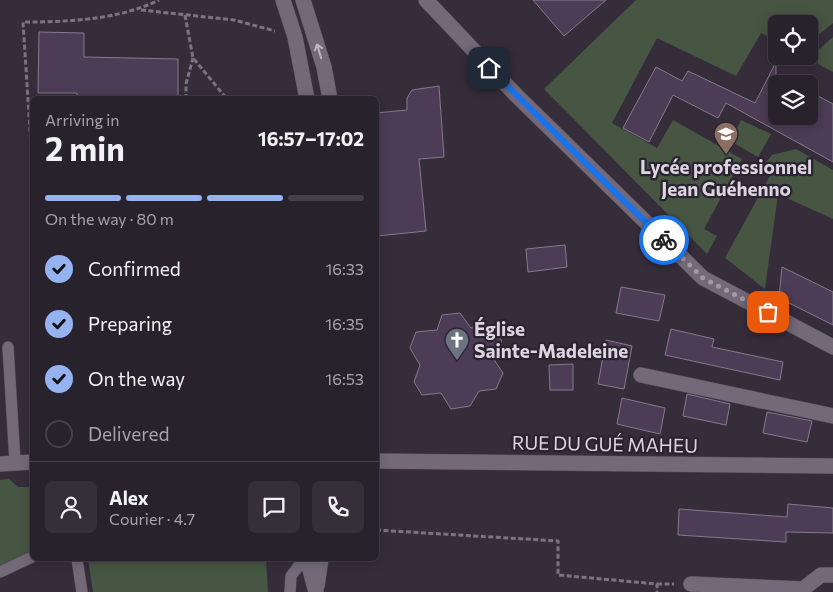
<!DOCTYPE html>
<html lang="en">
<head>
<meta charset="utf-8">
<style>
  :root { --surface:#28222c; --page:#342f38; --text:#f1f3f6; --muted:#a5a4a9; --line:#443f48; --accent:#95b2f1 }
  body { margin:0; font-family:Commissioner,sans-serif; background:var(--page); color:var(--text); height:100vh; display:flex; flex-direction:column; font-size:19px; white-space:nowrap }
  * { box-sizing:border-box; margin:0 }
  p { font-size:16px; color:var(--muted) }
  .icon { flex:none; width:28px; height:28px; fill:none; stroke:currentColor; stroke-width:2; stroke-linecap:round; stroke-linejoin:round }
  .map { position:relative; flex:1; overflow:hidden }
  .panel { position:absolute; left:30px; top:96px; width:349px; height:465px; display:flex; flex-direction:column; background:var(--surface); border-radius:8px; box-shadow:0 2px 12px #0003,0 0 0 1px var(--line) }
  .panel>* { flex:none }
  .fabs { position:absolute; left:768px; top:15px; display:grid; gap:10px }
  .fabs a { display:grid; place-items:center; width:50px; height:50px; border-radius:8px; background:var(--surface); box-shadow:0 2px 12px #0003,0 0 0 1px var(--line); font-size:25px }
  .pin { position:absolute; display:grid; place-items:center; width:42px; height:42px; color:#fff; margin:-21px; border-radius:10px; box-shadow:0 2px 8px #0006 }
  .courier { position:absolute; display:grid; place-items:center; width:50px; height:50px; margin:-25px; border:4px solid #1a73e8; border-radius:50%; background:#fff; color:#222; box-shadow:0 1px 6px #0007 }
  .head em { font-style:normal; font-weight:700 }
  .head div { display:flex; flex-direction:column-reverse }
  .head { display:flex; align-items:center; justify-content:space-between; height:85px; padding:0 15px }
  h1 { font-size:32px; font-weight:700; line-height:38px }
  .bar { display:grid; grid-template-columns:repeat(4,1fr); gap:8px 5px; align-content:center; height:60px; padding:0 15px }
  .bar i { height:6px; border-radius:4px; background:var(--line) }
  .bar .current { background:var(--accent) }
  .bar p { grid-column:span 4 }
  .line { display:flex; align-items:center; gap:12px; padding:0 15px; border-top:1px solid var(--line) }
  .line div { flex:1 }
  .round { display:grid; place-items:center; flex:none; width:52px; height:52px; border-radius:8px; background:var(--page) }
  ol { padding:0 15px; list-style:none }
  li { display:flex; align-items:center; gap:15px; height:55px }
  li p { margin-inline-start:auto }
  li .icon { padding:5px; border-radius:50%; background:var(--accent); color:#111; stroke-width:4 }
  li:last-child { color:var(--muted) }
  li i { width:28px; height:28px; border:2px solid var(--line); border-radius:50% }
  .map>svg:first-child { display:block }
</style>
</head>
<body>
<div class="map">
<svg width="833" height="592" viewBox="0 0 833 592">
  <rect width="100%" height="100%" fill="#362d3b"/>
  <path fill="#475543" d="M636,0H833V23L809,43V24H776V40L761,33L736,76L657,38L612,123L657,148L673,120L742,159L704,229L717,236L707,254L544,89Z
    M833,37V72L818,64V50Z
    M741,120L771,134L758,157L730,141Z
    M796,149L833,170V219L778,194L765,289L725,258L773,170L765,163L772,155Z
    M9,479L18,487H32V549L20,558L0,566V480Z
    M88,559H266L268,592H93Z"/>
  <path fill="#4c3c55" stroke="#857a8b" d="M533,0H606L564,36Z
    M39,32L84,33V57L178,59V99H77V93H38Z
    M776,62V116H809V91L833,104V162L726,103L718,118L673,95L649,142L623,128L656,67L682,81L688,71L755,103Z
    M439,86L444,157L419,159L426,231L377,236L376,113L407,110V98L412,90Z
    M565,245L567,267L528,272L526,249Z
    M782,267L833,292V325L779,298Z
    M621,287L665,295L659,321L616,313Z
    M460,313L471,328L490,326L502,341L493,358L503,373L496,389L479,391L470,406L451,409L441,393L422,395L414,382L420,365L410,348L416,332L437,330L442,315Z
    M671,329L714,339L712,347L783,362L780,380L665,355Z
    M606,340L632,346L624,389L598,384Z
    M573,364V390H550L549,365Z
    M687,394L730,404L726,425L683,416Z
    M622,398L665,408L660,434L617,424Z
    M767,412L812,421L807,442L763,433Z
    M788,504L833,508V533L786,532V542L678,535L679,509L787,517Z"/>
  <g fill="none" stroke-linecap="round" stroke-linejoin="round">
    <defs>
      <path id="lane" d="M8,347L15,462
        M77,559L82,592
        M0,572L32,557
        M290,592L291,576L304,559"/>
      <path id="street" d="M641,375L833,416
        M376,461L833,466
        M0,464L32,462
        M691,584L803,589L821,575H833"/>
      <path id="secondary" d="M283,0L295,37L307,99
        M303,0L324,67L330,99
        M426,0L516,95L703,278L833,347
        M307,559L316,592
        M317,586L321,559"/>
    </defs>
    <use href="#lane" stroke="#524b57" stroke-width="12"/>
    <use href="#street" stroke="#524b57" stroke-width="16"/>
    <use href="#secondary" stroke="#524b57" stroke-width="16"/>
    <path stroke="#7b7480" stroke-width="3" stroke-dasharray="5 2.5" stroke-linecap="butt" d="M141,10L234,20L275,31
      M185,15L193,58L227,99
      M186,99V84L193,58
      M32,162L23,22C68,22 118,20 159,0
      M376,530L558,541V575L657,584V592
      M657,584H674"/>
    <use href="#lane" stroke="#736979" stroke-width="11"/>
    <use href="#street" stroke="#736979" stroke-width="15"/>
    <use href="#secondary" stroke="#736979" stroke-width="15"/>
  </g>
  <defs><path id="oneway-shaft" d="M-6 0H5M1.5-3L5.5 0L1.5 3" fill="none" stroke-width="1.6" stroke-linecap="round" stroke-linejoin="round" transform="scale(1.25)"/></defs>
  <use stroke="#bcb5c0" href="#oneway-shaft" transform="translate(319 51) rotate(-107)"/>
  <g fill="none" stroke-linecap="round" stroke-linejoin="round">
    <path stroke="#a19aa6" stroke-width="5" stroke-dasharray="0 9" d="M664,240L703,278L768,312"/>
    <path stroke="#1a73e8" stroke-width="6" d="M489,68L664,240"/>
  </g>
  <defs>
    <symbol id="school-pin" viewBox="-11 -11 22 30"><path d="M0 17L-7.5 6A9.5 9.5 0 1 1 7.5 6Z" fill="#8d6e63" stroke="#2c2331"/><path d="M0-5L7-2L0 1L-7-2ZM-4 1L0 2.5L4 1V4Q0 6-4 4Z" fill="#fff"/></symbol>
    <symbol id="church-pin" viewBox="-11 -11 22 30"><path d="M0 17L-7.5 6A9.5 9.5 0 1 1 7.5 6Z" fill="#6b7280" stroke="#2c2331"/><path d="M-1.2-6h2.4v3.5h3.3v2.4h-3.3V6h-2.4V-.1h-3.3v-2.4h3.3Z" fill="#fff"/></symbol>
  </defs>
  <g fill-rule="evenodd">
    <use href="#school-pin" x="712" y="120" width="28" height="38"/>
    <use href="#church-pin" x="443" y="326" width="28" height="38"/>
  </g>
  <g text-anchor="middle" stroke-width="4.5" stroke-linejoin="round" paint-order="stroke">
    <g font-size="19" font-weight="bold" fill="#dbd5df" stroke="#2c2331">
      <text x="726" y="174">Lycée professionnel<tspan x="726" dy="22">Jean Guéhenno</tspan></text>
      <text x="474" y="336" text-anchor="start">Église<tspan x="474" dy="22">Sainte-Madeleine</tspan></text>
    </g>
    <g font-size="19" fill="#dbd5df" stroke="#2c2331">
      <text transform="translate(605 444) rotate(1)" y="7">RUE DU GUÉ MAHEU</text>
    </g>
  </g>
</svg>
<div class="fabs">
<a><svg class="icon" aria-label="locate" viewBox="0 0 24 24"><circle cx="12" cy="12" r="6"/><path d="M12 2v4M12 18v4M2 12h4M18 12h4"/></svg></a>
<a><svg class="icon" aria-label="layers" viewBox="0 0 24 24"><path d="M12 4l9 5-9 5-9-5zM3 14l9 5 9-5"/></svg></a>
</div>
<div class="pin" style="left:768px;top:312px;background:#ea580c"><svg class="icon" aria-label="bag" viewBox="0 0 24 24"><path d="M5 8h14l-1 12H6zM9 8a3 3 0 0 1 6 0"/></svg></div>
<div class="pin" style="left:489px;top:68px;background:#1f2937"><svg class="icon" aria-label="home" viewBox="0 0 24 24"><path d="M3 11l9-7 9 7M6 9v11h12V9"/></svg></div>
<div class="courier" style="left:664px;top:240px"><svg class="icon" aria-label="bike" viewBox="0 0 24 24"><circle cx="6" cy="16" r="4"/><circle cx="18" cy="16" r="4"/><path d="M6 16l4-8h5l3 8M10 8l3 8H6M13 5h3"/></svg></div>
<section class="panel">
<div class="head"><div><h1>2 min</h1><p>Arriving in</p></div><em>16:57–17:02</em></div>
<div class="bar"><i class="current"></i><i class="current"></i><i class="current"></i><i></i><p>On the way · 80 m</p></div>
<ol>
<li><svg class="icon" aria-label="check" viewBox="0 0 24 24"><path d="M5 12l5 5 9-10"/></svg>Confirmed<p>16:33</p></li>
<li><svg class="icon" aria-label="check" viewBox="0 0 24 24"><path d="M5 12l5 5 9-10"/></svg>Preparing<p>16:35</p></li>
<li><svg class="icon" aria-label="check" viewBox="0 0 24 24"><path d="M5 12l5 5 9-10"/></svg>On the way<p>16:53</p></li>
<li><i></i>Delivered</li>
</ol>
<div class="line" style="height:90px"><a class="round"><svg class="icon" aria-label="person" viewBox="0 0 24 24"><circle cx="12" cy="8" r="4"/><path d="M4 21q1-7 8-7t8 7"/></svg></a><div><b>Alex</b><p>Courier · 4.7</p></div><a class="round"><svg class="icon" aria-label="chat" viewBox="0 0 24 24"><path d="M4 5h16v11H9l-5 4z"/></svg></a><a class="round"><svg class="icon" aria-label="phone" viewBox="0 0 24 24"><path d="M5 4h4l2 5-3 2q2 4 5 5l2-3 5 2v4C11 20 4 13 5 4z"/></svg></a></div>
</section>
</div>
</body>
</html>
